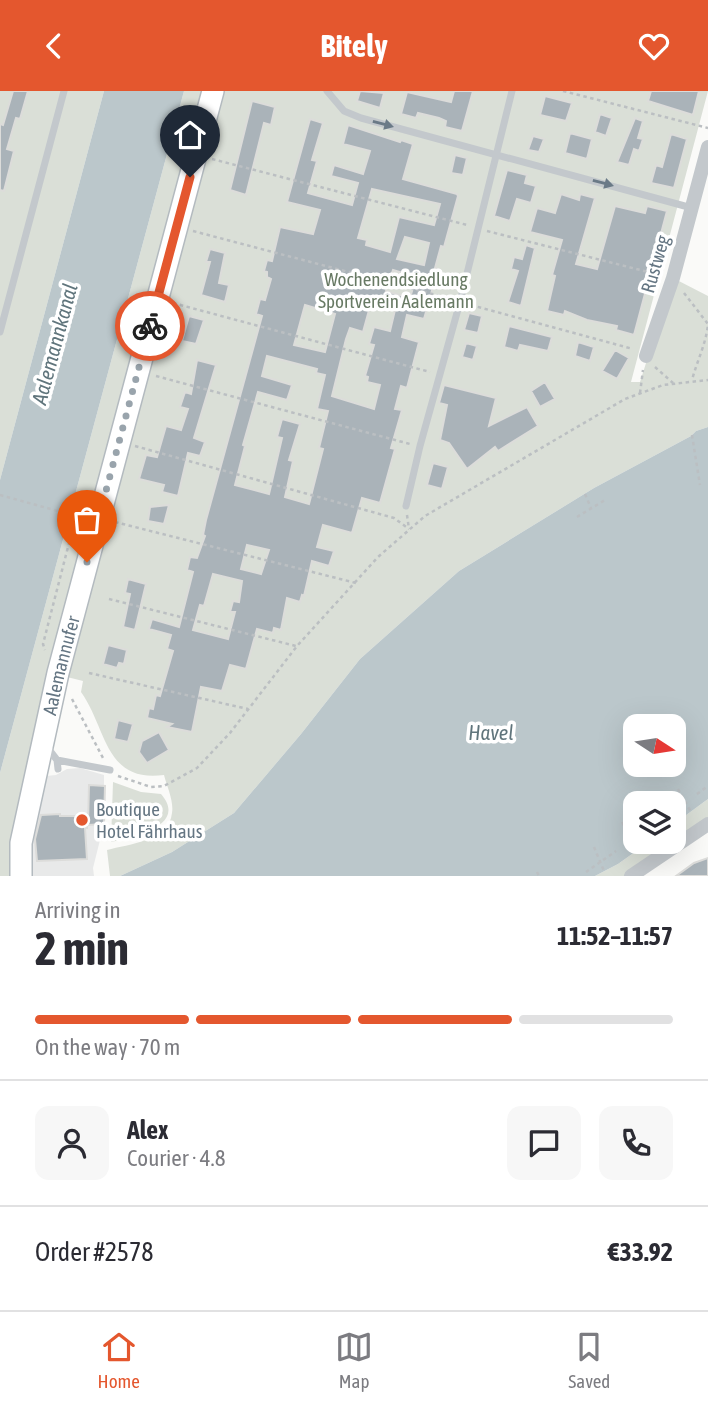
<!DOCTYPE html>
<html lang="en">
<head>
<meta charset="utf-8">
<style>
  :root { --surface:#fff; --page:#f7f7f7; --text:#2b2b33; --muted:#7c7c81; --line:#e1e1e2; --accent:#e4572e }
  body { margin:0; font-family:"Asap Condensed",sans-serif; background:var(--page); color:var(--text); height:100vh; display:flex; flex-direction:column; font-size:26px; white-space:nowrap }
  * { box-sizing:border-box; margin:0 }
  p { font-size:23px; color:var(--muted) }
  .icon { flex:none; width:38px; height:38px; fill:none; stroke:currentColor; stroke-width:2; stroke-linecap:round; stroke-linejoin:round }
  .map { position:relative; height:785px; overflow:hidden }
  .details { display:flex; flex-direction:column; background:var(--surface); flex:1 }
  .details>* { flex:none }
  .needle { width:46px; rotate:102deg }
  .buttons { position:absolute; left:623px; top:623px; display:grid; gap:14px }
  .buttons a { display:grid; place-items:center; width:63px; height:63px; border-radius:14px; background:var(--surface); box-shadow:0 7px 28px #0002; font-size:35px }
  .pin { position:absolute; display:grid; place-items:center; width:60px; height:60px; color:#fff; margin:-72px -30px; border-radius:50% 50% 50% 0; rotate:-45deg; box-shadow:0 0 7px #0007 }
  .pin .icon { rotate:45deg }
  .courier { position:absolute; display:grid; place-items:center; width:70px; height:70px; margin:-35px; border:5px solid #e4572e; border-radius:50%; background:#fff; color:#222; box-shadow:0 2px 9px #0007 }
  .headline em { font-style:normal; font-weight:700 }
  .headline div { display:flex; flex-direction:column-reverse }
  .headline { display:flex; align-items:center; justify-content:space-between; height:119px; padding:0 35px }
  h1 { font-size:46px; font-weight:700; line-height:52px }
  .bar { display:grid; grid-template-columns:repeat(4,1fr); gap:10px 7px; align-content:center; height:84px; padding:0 35px }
  .bar i { height:9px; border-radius:5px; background:var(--line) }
  .bar .selected { background:var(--accent) }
  .bar p { grid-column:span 4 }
  .line { display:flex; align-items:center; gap:18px; padding:0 35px; border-top:2px solid var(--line) }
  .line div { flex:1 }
  .round { display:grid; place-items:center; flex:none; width:74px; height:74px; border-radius:14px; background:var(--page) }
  header { display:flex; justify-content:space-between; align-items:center; height:91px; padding:0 35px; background:var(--accent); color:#fff; font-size:32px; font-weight:700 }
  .tabs { display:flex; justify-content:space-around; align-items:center; height:98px; border-top:2px solid var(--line); background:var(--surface); font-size:19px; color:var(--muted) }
  .tabs a { display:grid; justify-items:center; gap:4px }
  .tabs .selected { color:var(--accent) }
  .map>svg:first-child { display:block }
</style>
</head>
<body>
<header><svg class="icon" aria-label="back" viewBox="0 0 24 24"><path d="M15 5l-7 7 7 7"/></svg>Bitely<svg class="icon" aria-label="heart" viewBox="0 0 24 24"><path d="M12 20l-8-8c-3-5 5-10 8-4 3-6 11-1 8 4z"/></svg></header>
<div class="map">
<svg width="708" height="785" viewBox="0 0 708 785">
  <rect width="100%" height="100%" fill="#fafaf8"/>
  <path fill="#e8e9e9" d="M80,677L104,684V733L93,777L94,785H30L28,770L36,686L56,684L67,678Z"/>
  <path fill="#dadfd7" d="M0,0H104L0,389Z
    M184,0H213L61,568L9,781L11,785H0V682Z
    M218,0H708L631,291H640L673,187L708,205V336L696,340L691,345L594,397L459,480L360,568L301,643L234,722L172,761L120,785H110L107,759C129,753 169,750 172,722C174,710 167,696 164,684C104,692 107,637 81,601L83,590L63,585Z
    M113,691L141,701L161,703C189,735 131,747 111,751Z
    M708,708V728L627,785H595L618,773L649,751H674V733Z"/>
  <path fill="#bbc7cb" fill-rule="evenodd" d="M104,0H184L0,682V389Z
    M708,336V708L674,733V712H635V751H649L618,773L595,785H120L172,761L234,722L301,643L360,568L459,480L594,397L691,345L696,340ZM635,635H674V674H635Z"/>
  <path fill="#aab3b9" stroke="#dcdcda" stroke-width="2" fill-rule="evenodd" d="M13,0H28L20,28L16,27L7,58L14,60L4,100L0,99V33L3,34Z
    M360,0L384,2L380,17L357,10Z
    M454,0H473L462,40L445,36L446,30L439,27L418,22L416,27L401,23L407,1L451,11Z
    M651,0H699L693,24L648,10Z
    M545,5L572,12L566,30L540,24Z
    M252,10L275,16L271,34L264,32L246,104L230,99Z
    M600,23L612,27L606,45L595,41Z
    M635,27L643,30L638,47L643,48L639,60L634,58L629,74L617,71Z
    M310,28L323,32L312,69L317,70L308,102L352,114L358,92L331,85L334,74L363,83L370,60L343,53L348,34L400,51L401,49L413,53L403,88L457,103L458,105L444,156L441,155L435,177L438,178L424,228L407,224L402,246L419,251L407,297L401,295L395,318L402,319L391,357L395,358L380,412L362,407L352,442L323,434L317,456L334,460L329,475L312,470L304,505L302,504L300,511L287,507L281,539L274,537L273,542L257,538L246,578L230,574L222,600L201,596L192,641L167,636L172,633L147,627L149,617L153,618L156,604L160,605L173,560L167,558L171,544L149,538L152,528L179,536L193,481L187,479L190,466L197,467L205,445L203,444L206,429L262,225L256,223L260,208L265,209L271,188L267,186V181L264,180L267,169L272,170L280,136L313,143L320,119L287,111ZM372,98L440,113L434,134L399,126L390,161L366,154L367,149L358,147ZM405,146L429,152L424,174L397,168ZM393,179L416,186L410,207L386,200ZM371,212L395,219L390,240L374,236L369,253L374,254L365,285L368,286L367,291L380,294L374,318L332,305L346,248L350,237L363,241ZM305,214L335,223L325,261L294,254ZM267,265L317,278L316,282L325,284L317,318L328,320L319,357L323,358L309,413L285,406L293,370L289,369L300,333L282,328L277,346L282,347L269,403L235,394L245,355L243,354L258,301L287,309L292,294L262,285ZM247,454L269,459L261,483L241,478ZM213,483L242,490L239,511L233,510L230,521H235L228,548L193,539L200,514L204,515Z
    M570,42L592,48L587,68L565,62Z
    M671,43L687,48L674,97L651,92L656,74L662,76Z
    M533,45L544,48L539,61L528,59Z
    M455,64L467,67L463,84L451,82Z
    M507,79L527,84L525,92L536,95L531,112L517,108L510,130L494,125Z
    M561,103L579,109L580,103L595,107L576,173L597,178L615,115L645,122L647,115L667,120L634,244L616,239L617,235L587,229L565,220L564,224L547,220L555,185L552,184L562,149L530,141L537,117L555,122Z
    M526,154L535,157L521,215L508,211L518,180L511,178L514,166L522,168Z
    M210,158L225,162L219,192L229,194L225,211L201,204L210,171H206Z
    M469,222L482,225L478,242L464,239Z
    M189,225L204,229L196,253L182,250Z
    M509,235L552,246L548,260L520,254L518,260L504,256Z
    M578,251L594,256L590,270L575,265Z
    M466,252L477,255L473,269L462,266Z
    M615,259L629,267L617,288L602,280Z
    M197,269L216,274L194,347L205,351L200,365L188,362L178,405L162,401L164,394L139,388L146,364L157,366L166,335L181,339L188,318L180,316L185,301L191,303Z
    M545,291L555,308L540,316L531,300Z
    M444,294L496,307L489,335L527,316L538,335L498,360L495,356L467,378L449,352L440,349L447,314L439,312Z
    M433,372L448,376L442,398L427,394Z
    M169,414L164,433L148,430L150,416Z
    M128,488L146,493L135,539L123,536L130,503L125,502Z
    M108,554L127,559L124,573L119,572L117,577L103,573Z
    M118,629L133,633L128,651L114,648Z
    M159,641L169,659L147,672L139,661L142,650Z
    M89,694L105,695L104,733L88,734Z
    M60,723V725H88L87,737H85L87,768L37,770L35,748L41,724Z
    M708,767V785H676L694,772Z"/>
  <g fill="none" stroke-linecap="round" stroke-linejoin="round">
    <defs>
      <g id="secondary">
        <path id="s1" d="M21,785V752L58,582L213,0"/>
      </g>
    </defs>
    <use href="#secondary" stroke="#b3babf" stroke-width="24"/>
    <path stroke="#bbbfc2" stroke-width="2.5" stroke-dasharray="3.5 3.5" stroke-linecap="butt" d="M563,0L708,37
      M212,68L467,134
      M193,140L451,208
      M487,140L660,184
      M684,202L708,233C706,253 697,270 692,289
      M173,212L430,281
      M471,214L633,258
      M655,276L673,292
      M156,285L410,353
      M640,302L643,279
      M692,344L700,394
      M135,355L394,427L409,438
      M585,403L591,417
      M0,404L76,425L43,553L45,559
      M407,424L409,438
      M577,426L605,409
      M115,431L356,492
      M109,508L296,555
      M89,582L248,618
      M72,608L103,667
      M118,685L151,696L164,695L197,677L230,642L297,555L378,466L425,425L625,308L663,294L708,289
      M678,698L691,721
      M697,703L708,695
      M622,731L638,759
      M594,756L604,780
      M537,781L539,785
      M586,781L616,760"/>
    <path stroke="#c3c8cc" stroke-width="7" d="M327,0L344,20L361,27L692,117
      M0,241L64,0
      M406,415L420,355L460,211L512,0
      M47,656L57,669L58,678
      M57,669L110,679"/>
    <path stroke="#c3c8cc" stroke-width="14" d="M646,265L673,187L708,56
      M631,785L708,733"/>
    <use href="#secondary" stroke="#fff" stroke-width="21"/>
  </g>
  <defs><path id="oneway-solid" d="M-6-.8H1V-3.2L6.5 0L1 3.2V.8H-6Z" transform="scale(1.75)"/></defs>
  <g fill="#6a7a87">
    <use href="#oneway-solid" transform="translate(383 33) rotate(15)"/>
    <use href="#oneway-solid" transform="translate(603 92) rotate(15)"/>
  </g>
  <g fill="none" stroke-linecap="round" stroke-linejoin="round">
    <path stroke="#99a4ac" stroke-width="7" stroke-dasharray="0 12.6" d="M87,471L150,235"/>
    <path stroke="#e4572e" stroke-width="9" d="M150,235L190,86"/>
  </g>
  <circle fill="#e4572e" stroke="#fff" stroke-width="2.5" cx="82" cy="729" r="7"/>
  <g text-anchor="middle" stroke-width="7" stroke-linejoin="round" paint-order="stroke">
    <g font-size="19" fill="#657683" stroke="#fff">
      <text transform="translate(655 173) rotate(-74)" y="7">Rustweg</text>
      <text dy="7" stroke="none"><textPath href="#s1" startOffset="215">Aalemannufer</textPath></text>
    </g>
    <g font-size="19" fill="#687a64" stroke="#fff">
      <text x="396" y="195">Wochenendsiedlung<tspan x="396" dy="22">Sportverein Aalemann</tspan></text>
    </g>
    <g font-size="19" fill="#657683" stroke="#fff" text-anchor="start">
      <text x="96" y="725">Boutique<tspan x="96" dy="22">Hotel Fährhaus</tspan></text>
    </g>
    <g font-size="21" font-style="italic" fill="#60757c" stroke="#fff">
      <text transform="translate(55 253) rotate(-75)" y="7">Aalemannkanal</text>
      <text x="491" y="649">Havel</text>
    </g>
  </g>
</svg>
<div class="buttons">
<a><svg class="needle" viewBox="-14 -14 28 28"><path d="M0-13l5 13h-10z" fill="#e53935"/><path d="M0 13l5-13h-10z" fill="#7c7c81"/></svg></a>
<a><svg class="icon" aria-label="layers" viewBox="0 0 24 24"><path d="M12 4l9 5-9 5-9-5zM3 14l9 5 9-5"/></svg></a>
</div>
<div class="pin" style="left:87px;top:471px;background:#ea580c"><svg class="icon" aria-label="bag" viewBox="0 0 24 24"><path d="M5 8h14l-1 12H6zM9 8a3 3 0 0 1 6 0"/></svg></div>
<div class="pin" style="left:190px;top:86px;background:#1f2937"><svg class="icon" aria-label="home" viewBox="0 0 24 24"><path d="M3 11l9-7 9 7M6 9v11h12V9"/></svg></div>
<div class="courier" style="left:150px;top:235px"><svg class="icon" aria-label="bike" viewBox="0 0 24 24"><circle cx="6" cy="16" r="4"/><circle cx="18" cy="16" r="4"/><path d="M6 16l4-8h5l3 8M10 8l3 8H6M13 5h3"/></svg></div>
</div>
<section class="details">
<div class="headline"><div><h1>2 min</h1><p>Arriving in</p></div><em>11:52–11:57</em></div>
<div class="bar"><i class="selected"></i><i class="selected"></i><i class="selected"></i><i></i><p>On the way · 70 m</p></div>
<div class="line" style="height:126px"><a class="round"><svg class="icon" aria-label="person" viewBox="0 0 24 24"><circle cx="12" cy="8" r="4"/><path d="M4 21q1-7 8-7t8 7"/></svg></a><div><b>Alex</b><p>Courier · 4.8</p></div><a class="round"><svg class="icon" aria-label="chat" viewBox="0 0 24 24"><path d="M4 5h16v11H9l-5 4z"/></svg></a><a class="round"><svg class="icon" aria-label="phone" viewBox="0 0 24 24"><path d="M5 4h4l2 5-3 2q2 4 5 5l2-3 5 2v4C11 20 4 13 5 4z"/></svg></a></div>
<div class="line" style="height:91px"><div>Order #2578</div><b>€33.92</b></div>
</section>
<nav class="tabs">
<a class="selected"><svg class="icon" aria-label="home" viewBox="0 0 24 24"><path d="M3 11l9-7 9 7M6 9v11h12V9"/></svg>Home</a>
<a><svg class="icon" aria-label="map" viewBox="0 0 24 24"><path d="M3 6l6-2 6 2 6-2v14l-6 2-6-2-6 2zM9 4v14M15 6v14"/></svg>Map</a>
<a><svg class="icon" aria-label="saved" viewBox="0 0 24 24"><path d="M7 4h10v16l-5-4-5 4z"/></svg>Saved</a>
</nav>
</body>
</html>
